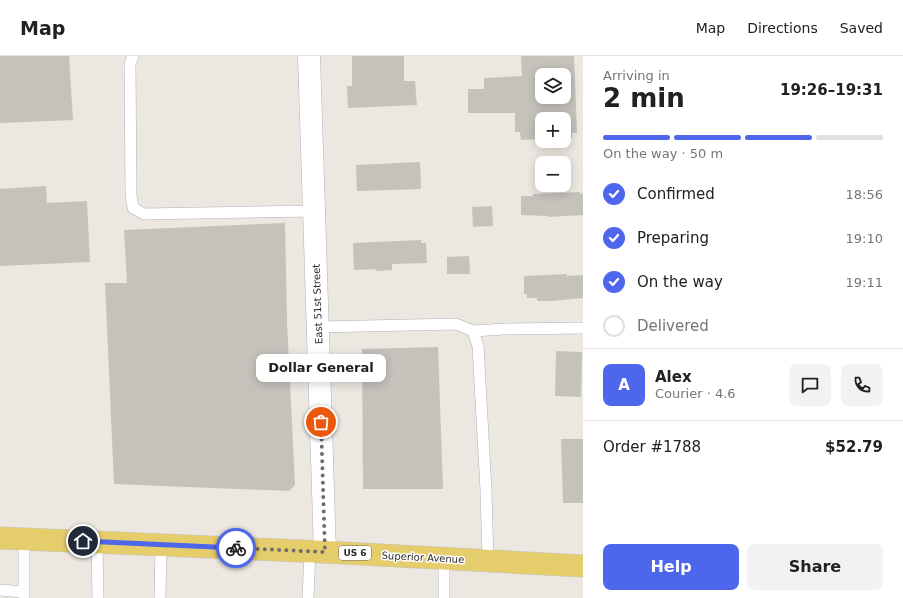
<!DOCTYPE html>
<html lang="en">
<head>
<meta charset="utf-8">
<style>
  :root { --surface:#fff; --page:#f2f2f2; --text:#202124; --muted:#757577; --line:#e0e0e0; --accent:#4e66eb }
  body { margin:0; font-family:"DejaVu Sans",sans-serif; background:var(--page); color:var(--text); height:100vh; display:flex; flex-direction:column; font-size:15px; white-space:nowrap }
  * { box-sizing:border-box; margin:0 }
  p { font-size:13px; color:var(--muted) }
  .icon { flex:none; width:22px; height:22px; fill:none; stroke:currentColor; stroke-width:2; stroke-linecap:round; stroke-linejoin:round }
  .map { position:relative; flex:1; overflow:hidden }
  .drawer { display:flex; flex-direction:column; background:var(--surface); width:320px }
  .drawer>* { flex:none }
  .fabs { position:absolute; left:535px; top:12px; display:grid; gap:8px }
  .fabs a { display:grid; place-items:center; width:36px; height:36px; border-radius:8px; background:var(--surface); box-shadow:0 2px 10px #0003; font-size:20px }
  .pin { position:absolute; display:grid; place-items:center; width:34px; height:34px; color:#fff; margin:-17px; border:2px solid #fff; border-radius:50%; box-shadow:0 1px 4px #0007 }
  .courier { position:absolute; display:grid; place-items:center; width:40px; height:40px; margin:-20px; border:3px solid #4e66eb; border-radius:50%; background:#fff; color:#222; box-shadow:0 1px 5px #0007 }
  .bubble { position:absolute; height:28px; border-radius:8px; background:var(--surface); box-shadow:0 2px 10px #0003; font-size:13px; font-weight:700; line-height:28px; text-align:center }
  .head em { font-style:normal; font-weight:700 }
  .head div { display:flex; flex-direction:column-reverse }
  .head { display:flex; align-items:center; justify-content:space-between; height:68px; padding:0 20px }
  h1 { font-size:26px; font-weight:700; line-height:30px }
  .bar { display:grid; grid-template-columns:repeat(4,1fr); gap:6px 4px; align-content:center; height:48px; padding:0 20px }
  .bar i { height:5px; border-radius:3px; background:var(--line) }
  .bar .selected { background:var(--accent) }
  .bar p { grid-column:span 4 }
  .line { display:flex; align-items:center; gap:10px; padding:0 20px; border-top:1px solid var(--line) }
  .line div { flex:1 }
  .round { display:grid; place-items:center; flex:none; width:42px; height:42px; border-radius:8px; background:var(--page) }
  ol { padding:0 20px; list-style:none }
  li { display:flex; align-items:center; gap:12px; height:44px }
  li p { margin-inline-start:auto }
  li .icon { padding:4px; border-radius:50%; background:var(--accent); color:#fff; stroke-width:4 }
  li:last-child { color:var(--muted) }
  li i { width:22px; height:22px; border:2px solid var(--line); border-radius:50% }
  .action { display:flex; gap:8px; margin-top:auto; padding:8px 20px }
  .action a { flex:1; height:46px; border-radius:8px; background:var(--accent); color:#fff; font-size:16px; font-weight:700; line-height:46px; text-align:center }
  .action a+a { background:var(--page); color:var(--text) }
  header { display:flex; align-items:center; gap:24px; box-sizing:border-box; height:56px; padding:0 20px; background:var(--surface); border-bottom:1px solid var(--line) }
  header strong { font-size:19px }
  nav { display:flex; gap:22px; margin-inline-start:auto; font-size:14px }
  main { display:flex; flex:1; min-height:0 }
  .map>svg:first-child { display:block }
</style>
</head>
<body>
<header>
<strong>Map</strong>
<nav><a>Map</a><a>Directions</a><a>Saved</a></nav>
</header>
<main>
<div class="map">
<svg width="583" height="542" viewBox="0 0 583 542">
  <rect width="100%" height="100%" fill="#ece7e0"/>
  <path fill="#c5c1bb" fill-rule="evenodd" d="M0,0H69L73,64L0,67Z
    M352,0H404V25H415L417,49L348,52L347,30H352Z
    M521,0H574L577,77H572V82H564V63H542V83L521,84L520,76H515V57H468V33H484V22L522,20ZM542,19H564V41H542Z
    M420,106L421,133L357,135L356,109Z
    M46,130L47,147L87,145L90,206L0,210V133Z
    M580,136V138L583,137V159L548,161V160L521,159V140H533V138Z
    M492,150L493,170L473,171L472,151Z
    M285,167L287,266L295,429L289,435L114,428L105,227H127L124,174Z
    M421,184V187H426L427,207L392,208V214L376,215V213L354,214L353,187Z
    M469,200L470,218H447V201Z
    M567,218V220L583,219V242L551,245H537V242H527V238H524V220Z
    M438,291L443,433H363L362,293Z
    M556,295L582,296L581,341L555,340Z
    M561,383H583V447H563Z"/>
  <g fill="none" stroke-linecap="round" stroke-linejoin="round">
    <defs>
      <path id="service" d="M133,0L130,8L131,139L133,152L144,158L314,155
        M318,271L456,268L473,275L478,290L486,434L488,504
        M473,275L504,273L583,272
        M97,486L98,542
        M444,502V542
        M0,534L24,536
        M24,542V483
        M160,542L161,489
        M308,542L310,495"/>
      <path id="minor" d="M309,0L325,496"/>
      <path id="primary" d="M0,482L325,496L583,510"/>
    </defs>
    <use href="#service" stroke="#b0b1bb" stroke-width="12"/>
    <use href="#minor" stroke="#b0b1bb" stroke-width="23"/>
    <use href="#primary" stroke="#c4c4c4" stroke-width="23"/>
    <use href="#service" stroke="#fff" stroke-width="11"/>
    <use href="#minor" stroke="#fff" stroke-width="22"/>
    <use href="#primary" stroke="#e5cd6b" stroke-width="22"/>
  </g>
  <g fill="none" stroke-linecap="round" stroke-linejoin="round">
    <path stroke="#6f6d6b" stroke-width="4" stroke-dasharray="0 7.2" d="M236,492L325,496L321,366"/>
    <path stroke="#4e66eb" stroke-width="5" d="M83,485L236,492"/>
  </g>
  <g text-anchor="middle" stroke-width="3" stroke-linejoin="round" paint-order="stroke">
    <rect fill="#fff" stroke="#6b6b6b" stroke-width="1" x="339" y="490" width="32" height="14" rx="3"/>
    <g font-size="9" font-weight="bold" fill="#2c2c2c">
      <text x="355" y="500">US 6</text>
    </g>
    <g font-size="10" fill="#2c2c2c" stroke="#fff">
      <text transform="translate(317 248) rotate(-92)" y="4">East 51st Street</text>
      <text transform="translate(423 501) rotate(3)" y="4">Superior Avenue</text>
    </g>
  </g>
</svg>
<div class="fabs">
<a><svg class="icon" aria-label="layers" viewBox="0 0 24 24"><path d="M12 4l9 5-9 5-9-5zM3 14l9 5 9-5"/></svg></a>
<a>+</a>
<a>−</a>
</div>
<div class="pin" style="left:321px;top:366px;background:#ea580c"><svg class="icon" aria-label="bag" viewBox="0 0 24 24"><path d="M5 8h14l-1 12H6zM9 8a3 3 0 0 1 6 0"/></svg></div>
<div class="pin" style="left:83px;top:485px;background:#1f2937"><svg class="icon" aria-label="home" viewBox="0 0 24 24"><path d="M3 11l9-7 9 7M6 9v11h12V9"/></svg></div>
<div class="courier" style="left:236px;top:492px"><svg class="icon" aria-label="bike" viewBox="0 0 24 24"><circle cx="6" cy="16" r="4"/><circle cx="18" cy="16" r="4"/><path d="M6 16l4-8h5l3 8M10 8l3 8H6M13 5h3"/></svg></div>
<div class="bubble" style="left:256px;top:298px;width:130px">Dollar General</div>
</div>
<section class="drawer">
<div class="head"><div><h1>2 min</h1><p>Arriving in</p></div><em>19:26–19:31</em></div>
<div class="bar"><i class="selected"></i><i class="selected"></i><i class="selected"></i><i></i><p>On the way · 50 m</p></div>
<ol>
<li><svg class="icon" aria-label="check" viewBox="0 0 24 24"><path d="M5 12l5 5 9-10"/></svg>Confirmed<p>18:56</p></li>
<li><svg class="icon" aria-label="check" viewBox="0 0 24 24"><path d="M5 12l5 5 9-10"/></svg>Preparing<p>19:10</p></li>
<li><svg class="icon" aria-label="check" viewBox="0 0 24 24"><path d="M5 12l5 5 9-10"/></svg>On the way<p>19:11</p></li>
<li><i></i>Delivered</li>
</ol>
<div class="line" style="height:72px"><b class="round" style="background:var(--accent);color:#fff">A</b><div><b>Alex</b><p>Courier · 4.6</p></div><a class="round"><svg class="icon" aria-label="chat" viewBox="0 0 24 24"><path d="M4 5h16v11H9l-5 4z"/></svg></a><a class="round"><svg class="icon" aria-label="phone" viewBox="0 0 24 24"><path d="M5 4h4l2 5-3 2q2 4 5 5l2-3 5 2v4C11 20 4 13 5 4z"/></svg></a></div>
<div class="line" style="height:52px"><div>Order #1788</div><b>$52.79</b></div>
<div class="action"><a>Help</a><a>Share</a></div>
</section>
</main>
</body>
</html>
